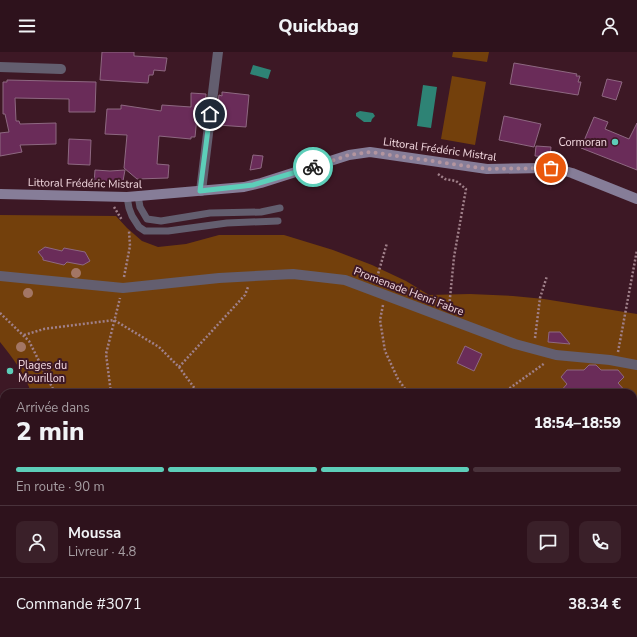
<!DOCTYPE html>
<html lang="fr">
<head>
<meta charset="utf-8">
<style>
  :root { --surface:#2e121c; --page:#3a2029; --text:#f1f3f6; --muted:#a79ea3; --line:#49323b; --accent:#5dceb9 }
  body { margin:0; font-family:"Nunito Sans",sans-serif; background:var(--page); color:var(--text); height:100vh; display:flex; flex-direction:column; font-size:15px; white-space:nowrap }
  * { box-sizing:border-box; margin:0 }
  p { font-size:13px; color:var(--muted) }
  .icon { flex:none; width:22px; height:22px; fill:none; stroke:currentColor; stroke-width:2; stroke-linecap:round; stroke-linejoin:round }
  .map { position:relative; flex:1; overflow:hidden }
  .drawer { position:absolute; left:0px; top:337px; width:637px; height:248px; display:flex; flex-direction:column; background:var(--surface); border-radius:12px 12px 0 0; box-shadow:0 1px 3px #0004,0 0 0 1px var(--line) }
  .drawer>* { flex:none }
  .pin { position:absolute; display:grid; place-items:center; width:34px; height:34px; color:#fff; margin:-17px; border:2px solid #fff; border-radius:50%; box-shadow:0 1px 4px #0007 }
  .courier { position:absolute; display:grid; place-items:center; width:40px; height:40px; margin:-20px; border:3px solid #5dceb9; border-radius:50%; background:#fff; color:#222; box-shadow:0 1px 5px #0007 }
  .head em { font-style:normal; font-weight:800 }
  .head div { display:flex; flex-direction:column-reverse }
  .head { display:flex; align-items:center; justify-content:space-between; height:68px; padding:0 16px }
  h1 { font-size:26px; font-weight:800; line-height:30px }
  .bar { display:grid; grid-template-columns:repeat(4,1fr); gap:6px 4px; align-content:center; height:48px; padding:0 16px }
  .bar i { height:5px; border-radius:3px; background:var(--line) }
  .bar .selected { background:var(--accent) }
  .bar p { grid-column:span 4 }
  .line { display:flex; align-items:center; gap:10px; padding:0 16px; border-top:1px solid var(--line) }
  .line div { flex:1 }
  .round { display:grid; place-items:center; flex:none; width:42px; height:42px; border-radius:8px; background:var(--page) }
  header { display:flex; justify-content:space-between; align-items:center; height:52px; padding:0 16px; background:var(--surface); font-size:18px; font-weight:800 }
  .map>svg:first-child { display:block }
</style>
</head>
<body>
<header><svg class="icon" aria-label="menu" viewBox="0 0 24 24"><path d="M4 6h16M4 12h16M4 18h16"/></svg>Quickbag<svg class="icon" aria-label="person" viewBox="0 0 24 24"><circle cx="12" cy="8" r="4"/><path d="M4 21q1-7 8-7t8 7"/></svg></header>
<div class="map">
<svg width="637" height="585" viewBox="0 0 637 585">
  <rect width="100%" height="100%" fill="#3d1825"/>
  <path fill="#73400c" d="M453,0H489L487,10L452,5Z
    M452,24L486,30L475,93L441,87Z
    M0,163L116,164L127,176L142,189L158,195L186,192L219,183H284L333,198L372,213L406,229L429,243L470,242L513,244L544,247L637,262V352H633V341H31C26,323 12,305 0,290Z"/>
  <path fill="#2e8375" d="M253,13L271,18L268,27L250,22Z
    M423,33L437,35L431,76L417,74Z
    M360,59L373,61L375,64L372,67L371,70H364L356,64V61Z
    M0,348L4,352V386L0,389Z
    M633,383L637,384V585H370V581H633Z
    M4,411V472L0,474V412Z
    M0,517L4,518V581H239L241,585H0Z"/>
  <path fill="#6a2c59" stroke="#8e6881" d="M102,0H134V4L167,6L165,19L154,18L153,23H149L148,31L100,28Z
    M514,11L577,22L576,24H580L578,30H581L578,43L510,32Z
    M607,27L622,30L616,48L602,44Z
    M7,28L96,30L95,60H69V47L15,46L16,69H19L20,72L56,71V92L20,93L22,100L0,104V81L9,80L5,62H3V30H7Z
    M222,40L249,43L246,75L218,73L219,66H216L219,43L222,44Z
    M191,41L206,42L204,65H197L195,85H191V87L159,84L157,112L169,113L168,126L137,127L124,116L127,83L105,82L107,57H121V53L161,59L162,53L191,55Z
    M504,64L541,72L534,95L499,88Z
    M594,65L608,70L605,77L629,87L637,71V118L581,96Z
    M69,87L91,88L90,113L68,112Z
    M536,94L551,95L550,105L535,104Z
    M253,103L263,104L261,116L250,118Z
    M95,118L110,119L125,118L123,129L94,132Z
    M45,195L62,199L64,196L85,200L90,209L83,213L67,210L64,213L43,208V206L38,200Z
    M549,280H560L570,292L548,290Z
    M465,294L482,302L474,319L457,311Z
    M589,313H596L601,318H618L624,325L618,331L627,341H559L567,332L561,325L567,318H584Z"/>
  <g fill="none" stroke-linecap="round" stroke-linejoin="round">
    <path stroke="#a0808a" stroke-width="2.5" stroke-dasharray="2 2" stroke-linecap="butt" d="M438,122L445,127L456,129L466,137L454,205L449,256
      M114,155L122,168
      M124,225L130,194L129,179
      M376,229L387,191
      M383,253L380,268L385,299L398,327L408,341
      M0,261L29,289L55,341
      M24,283L44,277L114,268L159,295L179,315L198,341
      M535,286L540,246L547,224
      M618,300L637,198
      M179,315L245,243L248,235
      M111,341L106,302L120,246
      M503,341L545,311
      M633,350H637"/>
    <path stroke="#635e6f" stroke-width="7" d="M138,144L140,155L147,167L161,169L210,161L261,160L280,156
      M127,145L129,156L132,164L139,175L145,179H168L227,171L278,169"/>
    <path stroke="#635e6f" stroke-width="10" d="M0,224L123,236L219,226L293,222L345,228L515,292L556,303L610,308L637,313"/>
    <path stroke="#635e6f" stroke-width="10" d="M0,15L61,17
      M201,139L218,0"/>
    <path stroke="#867d98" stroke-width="10" d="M0,142L127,145L244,135L261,131L349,103L370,100L487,117L543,116L558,117L572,121L637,147"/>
  </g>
  <g fill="#a37665">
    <circle cx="76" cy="221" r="5"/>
    <circle cx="28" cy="241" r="5"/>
    <circle cx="21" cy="295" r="5"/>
  </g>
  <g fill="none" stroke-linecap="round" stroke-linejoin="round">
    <path stroke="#b3959f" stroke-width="4" stroke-dasharray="0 7.2" d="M313,115L349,103L370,100L487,117L551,116"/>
    <path stroke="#5dceb9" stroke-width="5" d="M210,62L200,139L253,133L313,115"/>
  </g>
  <g fill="#5dceb9" stroke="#3d1825" stroke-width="1.5">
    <circle cx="615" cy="90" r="4"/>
    <circle cx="10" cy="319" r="4"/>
  </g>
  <g text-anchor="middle" stroke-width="4" stroke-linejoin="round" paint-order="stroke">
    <g font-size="11" fill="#f3d9e0" stroke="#3d1825" text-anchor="end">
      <text x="607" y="94">Cormoran</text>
      <text x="18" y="317" text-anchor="start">Plages du<tspan x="18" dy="13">Mourillon</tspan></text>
    </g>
    <g font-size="11" fill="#f3d9e0" stroke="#3d1825">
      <text transform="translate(440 97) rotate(8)" y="4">Littoral Frédéric Mistral</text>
      <text transform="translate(85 131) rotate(1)" y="4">Littoral Frédéric Mistral</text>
      <text transform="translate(409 239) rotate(21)" y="4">Promenade Henri Fabre</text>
    </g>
  </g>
</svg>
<div class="pin" style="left:551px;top:116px;background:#ea580c"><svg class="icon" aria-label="bag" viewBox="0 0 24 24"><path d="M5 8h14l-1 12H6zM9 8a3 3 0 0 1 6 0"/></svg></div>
<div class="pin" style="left:210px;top:62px;background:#1f2937"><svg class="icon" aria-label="home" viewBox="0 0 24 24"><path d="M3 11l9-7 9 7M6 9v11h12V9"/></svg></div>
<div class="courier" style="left:313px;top:115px"><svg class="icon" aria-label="bike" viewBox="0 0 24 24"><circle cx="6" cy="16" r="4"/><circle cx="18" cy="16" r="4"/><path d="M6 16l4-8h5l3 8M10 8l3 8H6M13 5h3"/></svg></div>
<section class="drawer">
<div class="head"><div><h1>2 min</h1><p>Arrivée dans</p></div><em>18:54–18:59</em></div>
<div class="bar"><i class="selected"></i><i class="selected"></i><i class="selected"></i><i></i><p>En route · 90 m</p></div>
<div class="line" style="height:72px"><a class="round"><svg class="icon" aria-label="person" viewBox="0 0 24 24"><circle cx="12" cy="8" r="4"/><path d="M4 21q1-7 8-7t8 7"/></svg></a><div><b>Moussa</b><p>Livreur · 4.8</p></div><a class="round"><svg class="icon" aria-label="chat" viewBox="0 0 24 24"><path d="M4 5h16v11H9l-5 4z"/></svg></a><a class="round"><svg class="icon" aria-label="phone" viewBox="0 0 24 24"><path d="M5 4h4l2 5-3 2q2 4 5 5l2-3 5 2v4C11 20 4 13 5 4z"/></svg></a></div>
<div class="line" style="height:52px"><div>Commande #3071</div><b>38.34 €</b></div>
</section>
</div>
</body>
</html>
